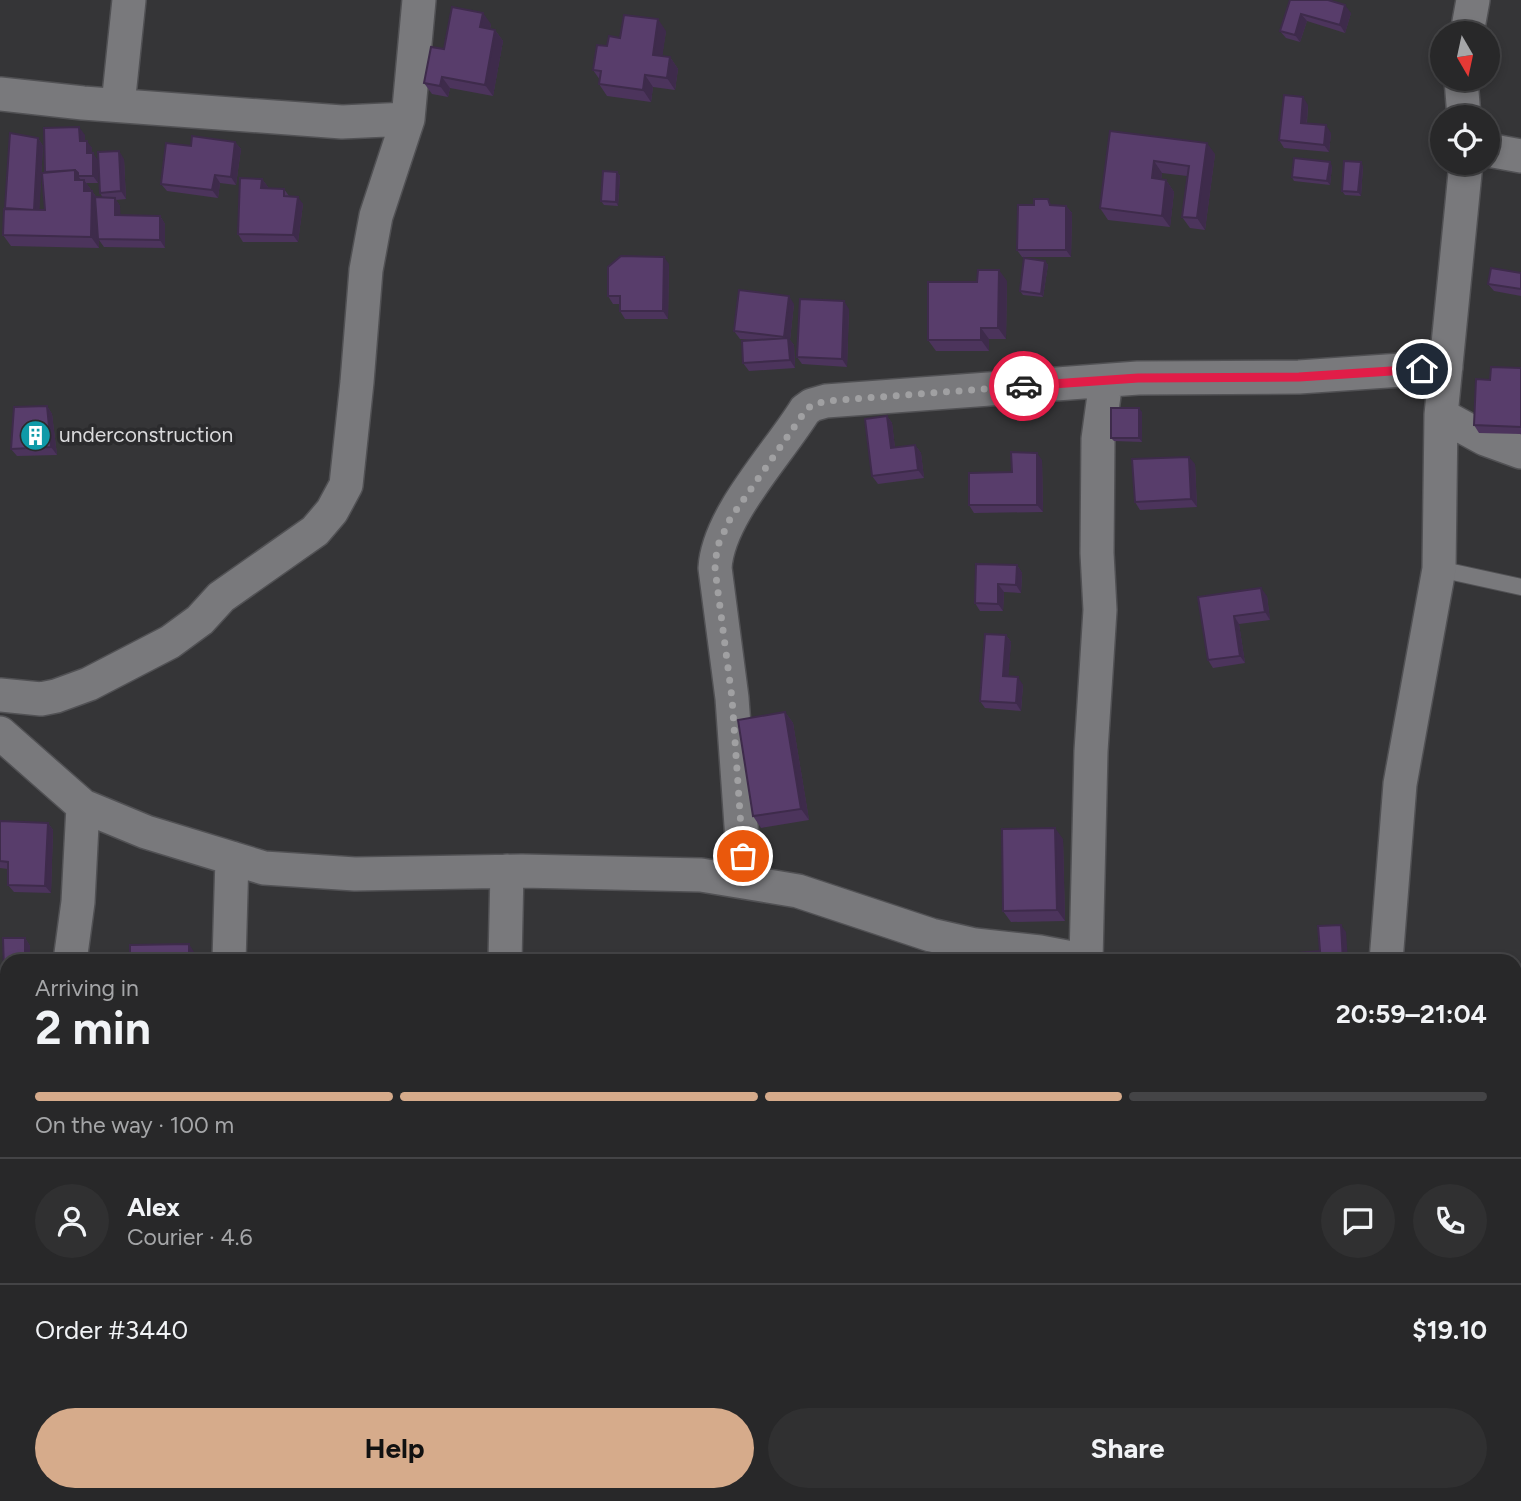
<!DOCTYPE html>
<html lang="en">
<head>
<meta charset="utf-8">
<style>
  :root { --surface:#282829; --page:#303031; --text:#f1f3f6; --muted:#a5a6a8; --line:#444446; --accent:#d6ab8b }
  body { margin:0; font-family:Figtree,sans-serif; background:var(--page); color:var(--text); height:100vh; display:flex; flex-direction:column; font-size:26px; white-space:nowrap }
  * { box-sizing:border-box; margin:0 }
  p { font-size:23px; color:var(--muted) }
  .icon { flex:none; width:38px; height:38px; fill:none; stroke:currentColor; stroke-width:2; stroke-linecap:round; stroke-linejoin:round }
  .map { position:relative; flex:1; overflow:hidden }
  .panel { position:absolute; left:0px; top:954px; width:1522px; height:548px; display:flex; flex-direction:column; background:var(--surface); border-radius:21px 21px 0 0; box-shadow:0 4px 10px #0003,0 0 0 2px var(--line) }
  .panel>* { flex:none }
  .needle { width:46px; rotate:171deg }
  .fabs { position:absolute; left:1430px; top:21px; display:grid; gap:14px }
  .fabs a { display:grid; place-items:center; width:70px; height:70px; border-radius:50%; background:var(--surface); box-shadow:0 4px 10px #0003,0 0 0 2px var(--line); font-size:35px }
  .pin { position:absolute; display:grid; place-items:center; width:60px; height:60px; color:#fff; margin:-30px; border:4px solid #fff; border-radius:50%; box-shadow:0 2px 7px #0007 }
  .courier { position:absolute; display:grid; place-items:center; width:70px; height:70px; margin:-35px; border:5px solid #e11d48; border-radius:50%; background:#fff; color:#222; box-shadow:0 2px 9px #0007 }
  .overview em { font-style:normal; font-weight:700 }
  .overview div { display:flex; flex-direction:column-reverse }
  .overview { display:flex; align-items:center; justify-content:space-between; height:119px; padding:0 35px }
  h1 { font-size:46px; font-weight:700; line-height:52px }
  .bar { display:grid; grid-template-columns:repeat(4,1fr); gap:10px 7px; align-content:center; height:84px; padding:0 35px }
  .bar i { height:9px; border-radius:5px; background:var(--line) }
  .bar .current { background:var(--accent) }
  .bar p { grid-column:span 4 }
  .line { display:flex; align-items:center; gap:18px; padding:0 35px; border-top:2px solid var(--line) }
  .line div { flex:1 }
  .round { display:grid; place-items:center; flex:none; width:74px; height:74px; border-radius:37px; background:var(--page) }
  .action { display:flex; gap:14px; margin-top:auto; padding:14px 35px }
  .action a { flex:1; height:80px; border-radius:42px; background:var(--accent); color:#111; font-size:28px; font-weight:700; line-height:80px; text-align:center }
  .action a+a { background:var(--page); color:var(--text) }
  .map>svg:first-child { display:block }
</style>
</head>
<body>
<div class="map">
<svg width="1521" height="1501" viewBox="0 0 1521 1501">
  <rect width="100%" height="100%" fill="#353537"/>
  <g fill="none" stroke-linecap="round" stroke-linejoin="round">
    <defs>
      <path id="service" d="M1439,569L1521,587"/>
      <path id="minor" d="M1467,33L1473,0
        M1461,79L1464,117
        M0,94L83,103L342,122L408,119
        M118,105L129,0
        M1488,150L1521,156
        M1441,415L1485,439L1521,452
        M0,695L41,699L56,696L89,684L170,642L200,620L221,597L315,531L332,511L346,485L357,382L366,270L376,216L408,119L419,0
        M0,733L83,806L146,832L264,868L355,874L522,871L701,875L798,891L931,935L975,945L1040,952L1088,961
        M745,882L732,698L715,568C718,516 777,455 805,410L812,405L826,401L1138,378L1299,377L1446,367
        M1086,960L1091,751L1100,610L1097,553L1098,439L1106,381
        M70,961L78,902L83,806
        M229,961L232,858
        M505,961L507,871
        M1386,961L1400,784L1439,569L1441,415L1466,163
        M1516,1039H1521
        M0,1119L7,1121
        M0,1398H7
        M1516,1452L1521,1440
        M528,1494L529,1501
        M1272,1494V1501
        M725,1501L732,1494
        M1494,1501L1496,1494"/>
    </defs>
    <use href="#service" stroke="#515154" stroke-width="18"/>
    <use href="#minor" stroke="#515154" stroke-width="36"/>
    <use href="#service" stroke="#79797c" stroke-width="16"/>
    <use href="#minor" stroke="#79797c" stroke-width="33"/>
  </g>
  <path fill="#4c345c" d="M1290,0L1351,13L1345,33L1307,21L1300,42L1286,38L1280,31Z
    M491,24L490,29L495,30L503,41L493,96L450,88L448,97L432,94L424,83L444,49Z
    M666,31L662,56L670,57L678,69L675,90L653,87L651,102L607,96L599,84L600,80L593,70L607,46L620,38Z
    M1308,105L1307,123L1331,133L1329,152L1284,148L1279,140Z
    M1110,131L1215,154L1205,230L1190,228L1182,217L1187,176L1162,173L1161,180H1166L1174,192L1170,227L1108,220L1100,208Z
    M85,135V141L92,148V153L98,161V183H86L92,191L97,198H103L100,193L124,159L126,199L116,200L120,206V215L160,216L165,224V248L104,247L99,240V248L11,246L3,235L5,209L38,138L43,146L39,210H45V172Z
    M235,142L241,149L236,185L220,183L218,198L167,191L161,184L191,146Z
    M1332,166L1330,185L1294,181L1292,177Z
    M1363,166L1361,196L1345,195L1342,191Z
    M617,172L620,176L618,206L604,205L601,201Z
    M262,179L268,187V188L284,189L289,196L303,204L298,242H243L238,234Z
    M1052,205L1066,206L1072,213L1071,257H1022L1017,250Z
    M1045,261L1048,265L1043,297L1023,295L1020,291Z
    M669,264L668,319H625L620,311V304H613L608,296Z
    M1521,273V296L1494,291L1488,284Z
    M1007,281L1006,339H989V351H936L928,340L977,282Z
    M794,304L790,340L794,345L795,368L749,371L743,363L753,340L740,339L734,331Z
    M849,309L847,367L802,364L797,357Z
    M1521,368V434L1479,433L1474,425L1490,380Z
    M47,406L52,414L57,455L17,456L11,449Z
    M1142,412V442L1114,441L1111,438Z
    M887,416L892,423L895,448L915,445L921,453L924,478L878,484L872,476Z
    M1042,460L1043,512L974,513L969,505L1012,472Z
    M1195,464L1197,507L1140,510L1135,502Z
    M1017,565L1022,573L1021,593L1004,592L1003,611H980L975,603Z
    M1267,596L1270,620L1239,624L1245,663L1213,668L1208,660L1198,597Z
    M1006,635L1011,642L1008,676L1023,685L1021,711L985,708L980,701Z
    M785,712L793,723L809,820L761,828L753,816Z
    M0,821L48,823L53,830L51,893L14,892L8,885V869L0,868Z
    M1063,839L1065,921L1011,922L1003,911Z
    M3,938H25L30,946V961H7V1000H0V972L4,971Z
    M1521,1153V1187H1516V1154Z
    M810,1494H860L859,1500L810,1501Z
    M868,1494H902V1498L904,1501H854L871,1499Z
    M1471,1494V1501H1395L1392,1496Z"/>
  <path fill="#3e2b4b" d="M1345,5L1351,13L1345,33L1340,25Z
    M483,13L491,24L488,39L480,27Z
    M1301,14L1307,21L1300,42L1295,35Z
    M658,19L666,31L661,66L653,55Z
    M495,30L503,41L493,96L485,85Z
    M670,57L678,69L675,90L667,78Z
    M645,75L653,87L651,102L643,90Z
    M442,77L450,88L448,97L440,86Z
    M1303,97L1308,105L1306,130L1301,123Z
    M1326,125L1331,133L1329,152L1324,145Z
    M79,127L85,135V149L80,141Z
    M38,138L43,146L39,218L34,210Z
    M87,141L92,148V161L87,153Z
    M235,142L241,149L236,185L231,177Z
    M1207,143L1215,154L1205,230L1197,218Z
    M119,151L124,159L126,199L121,191Z
    M93,153L98,161V183L93,176Z
    M1154,161L1162,173L1160,190L1152,178Z
    M1330,162L1332,166L1330,185L1327,181Z
    M1361,162L1363,166L1361,196L1358,192Z
    M75,170L79,176H78L83,183L75,180Z
    M617,172L620,176L618,206L616,202Z
    M215,175L220,183L218,198L212,190Z
    M262,179L268,187L267,196L261,188Z
    M84,180L92,191H84Z
    M1166,180L1174,192L1170,227L1162,216Z
    M92,191L100,202L99,248L91,237Z
    M298,197L303,204L298,242L293,235Z
    M115,198L120,206L121,223L115,215Z
    M1066,206L1072,213L1071,257L1066,250Z
    M160,216L165,224V248L160,240Z
    M664,257L669,264L668,319L663,311Z
    M1045,261L1048,265L1043,297L1041,294Z
    M999,270L1007,281L1006,339L998,328Z
    M789,296L794,304L790,340L794,345L795,368L790,360L789,343L784,337Z
    M844,301L849,309L847,367L842,359Z
    M981,328L989,339V351L981,340Z
    M47,406L52,414L57,455L51,447Z
    M1139,408L1142,412V442L1139,438Z
    M887,416L892,423L896,456L891,448Z
    M915,445L921,453L924,478L918,470Z
    M1037,453L1042,460L1043,512L1037,505Z
    M1189,457L1195,464L1197,507L1191,499Z
    M1017,565L1022,573L1021,593L1016,585Z
    M998,584L1004,592L1003,611L998,604Z
    M1261,588L1267,596L1270,620L1265,612Z
    M1234,616L1239,624L1245,663L1240,656Z
    M1006,635L1011,642L1008,683L1003,676Z
    M1018,677L1023,685L1021,711L1016,703Z
    M785,712L793,723L809,820L801,809Z
    M48,823L53,830L51,893L45,886Z
    M1055,828L1063,839L1065,921L1057,910Z
    M1341,925L1346,932L1348,961H1343Z
    M25,938L30,946V961H25Z
    M189,944L194,952V961H189Z
    M836,1494H838L842,1501H836Z
    M855,1494H860L859,1500Z
    M929,1494H934V1501H930Z
    M1465,1494H1471V1501H1467L1465,1499Z"/>
  <path fill="#583d6b" stroke="#3e2b4b" stroke-width="2" d="M1290,0H1328L1345,5L1340,25L1301,14L1295,35L1280,31Z
    M452,7L483,13L480,27L495,30L485,85L442,77L440,86L424,83L431,47L444,49Z
    M624,15L658,19L653,55L670,57L667,78L645,75L643,90L599,84L601,71L593,70L597,45L607,46L609,36L620,38Z
    M1284,95L1303,97L1301,123L1326,125L1324,145L1279,140Z
    M79,127L80,141H87V153H93V176H78V173L75,170L45,172L44,128Z
    M1110,131L1207,143L1197,218L1182,217L1189,166L1154,161L1152,178L1166,180L1162,216L1100,208Z
    M10,133L38,138L34,210L5,208Z
    M192,136L235,142L231,177L215,175L212,190L161,184L166,143L191,146Z
    M119,151L121,191L100,193L98,152Z
    M1294,158L1330,162L1327,181L1292,177Z
    M1344,161L1361,162L1358,192L1342,191Z
    M75,170V180H84V191H92L91,237L3,235L4,209L45,210L42,173Z
    M603,171L617,172L616,202L601,201Z
    M240,178L262,179L261,188L284,189V196L298,197L293,235L238,234Z
    M95,197L115,198V215L160,216V240L98,239Z
    M1034,199H1048L1050,205L1066,206V250H1017L1018,205H1034Z
    M621,256L664,257L663,311H620V296H608V267Z
    M1024,258L1045,261L1041,294L1020,291Z
    M1491,268L1521,273V289L1488,284Z
    M978,270H999L998,328H981V340H928V282H977Z
    M739,290L789,296L784,337L734,331Z
    M800,299L844,301L842,359L797,357Z
    M788,338L790,360L743,363L742,341Z
    M1491,367L1521,368V427L1474,425L1476,379L1490,380Z
    M47,406L51,447L11,449L14,407Z
    M1111,408H1139V438H1111Z
    M887,416L891,448L915,445L918,470L872,476L865,419Z
    M1011,452L1037,453V505H969V473L1012,472Z
    M1189,457L1191,499L1135,502L1132,459Z
    M976,564L1017,565L1016,585L998,584V604L975,603Z
    M1261,588L1265,612L1234,616L1240,656L1208,660L1198,597Z
    M985,634L1006,635L1003,676L1018,677L1016,703L980,701Z
    M785,712L801,809L753,816L738,720Z
    M0,821L48,823L45,886L8,885V862L0,861Z
    M1055,828L1057,910L1003,911L1002,829Z
    M1341,925L1343,961H1299V953L1320,951L1318,926Z
    M3,938H25V961H7V992H0V972L4,971Z
    M189,944V961H130V945Z
    M1521,1153V1178L1516,1179V1154Z
    M2,1425H7V1442H3Z
    M1516,1468H1521V1501H1505L1506,1494H1516Z
    M810,1494H836V1501H810Z
    M908,1494H929L930,1501H908Z
    M963,1494L964,1501H948V1495Z
    M1392,1494H1465V1499L1392,1496Z
    M901,1496V1501H854Z"/>
  <g fill="none" stroke-linecap="round" stroke-linejoin="round">
    <path stroke="#a0a0a2" stroke-width="7" stroke-dasharray="0 12.6" d="M743,856L732,698L715,569L716,557L718,545L730,519L806,410L812,405L826,401L1024,386"/>
    <path stroke="#e11d48" stroke-width="9" d="M1024,386L1138,378L1299,377L1422,369"/>
  </g>
  <defs>
    <symbol id="building-disc" viewBox="-11 -11 22 22"><circle r="9.5" fill="#0f9aa8" stroke="#2b2b2d"/><path d="M-4-6H4V6H1V3H-1V6H-4ZM-2.5-4.3h1.7v1.8h-1.7ZM.8-4.3h1.7v1.8H.8ZM-2.5-1h1.7V.8h-1.7ZM.8-1h1.7V.8H.8Z" fill="#fff"/></symbol>
  </defs>
  <g fill-rule="evenodd">
    <use href="#building-disc" x="18" y="418" width="35" height="35"/>
  </g>
  <g text-anchor="middle" stroke-width="7" stroke-linejoin="round" paint-order="stroke">
    <g font-size="21" fill="#dadadc" stroke="#2b2b2d" text-anchor="start">
      <text x="59" y="442">underconstruction</text>
    </g>
  </g>
</svg>
<div class="fabs">
<a><svg class="needle" viewBox="-14 -14 28 28"><path d="M0-13l5 13h-10z" fill="#e53935"/><path d="M0 13l5-13h-10z" fill="#a5a6a8"/></svg></a>
<a><svg class="icon" aria-label="locate" viewBox="0 0 24 24"><circle cx="12" cy="12" r="6"/><path d="M12 2v4M12 18v4M2 12h4M18 12h4"/></svg></a>
</div>
<div class="pin" style="left:743px;top:856px;background:#ea580c"><svg class="icon" aria-label="bag" viewBox="0 0 24 24"><path d="M5 8h14l-1 12H6zM9 8a3 3 0 0 1 6 0"/></svg></div>
<div class="pin" style="left:1422px;top:369px;background:#1f2937"><svg class="icon" aria-label="home" viewBox="0 0 24 24"><path d="M3 11l9-7 9 7M6 9v11h12V9"/></svg></div>
<div class="courier" style="left:1024px;top:386px"><svg class="icon" aria-label="car" viewBox="0 0 24 24"><path d="M5 17H2v-5l4-1 3-4h7l3 4 3 1v5h-3M9 17h6M6 11h13"/><circle cx="7" cy="17" r="2"/><circle cx="17" cy="17" r="2"/></svg></div>
<section class="panel">
<div class="overview"><div><h1>2 min</h1><p>Arriving in</p></div><em>20:59–21:04</em></div>
<div class="bar"><i class="current"></i><i class="current"></i><i class="current"></i><i></i><p>On the way · 100 m</p></div>
<div class="line" style="height:126px"><a class="round"><svg class="icon" aria-label="person" viewBox="0 0 24 24"><circle cx="12" cy="8" r="4"/><path d="M4 21q1-7 8-7t8 7"/></svg></a><div><b>Alex</b><p>Courier · 4.6</p></div><a class="round"><svg class="icon" aria-label="chat" viewBox="0 0 24 24"><path d="M4 5h16v11H9l-5 4z"/></svg></a><a class="round"><svg class="icon" aria-label="phone" viewBox="0 0 24 24"><path d="M5 4h4l2 5-3 2q2 4 5 5l2-3 5 2v4C11 20 4 13 5 4z"/></svg></a></div>
<div class="line" style="height:91px"><div>Order #3440</div><b>$19.10</b></div>
<div class="action"><a>Help</a><a>Share</a></div>
</section>
</div>
</body>
</html>
